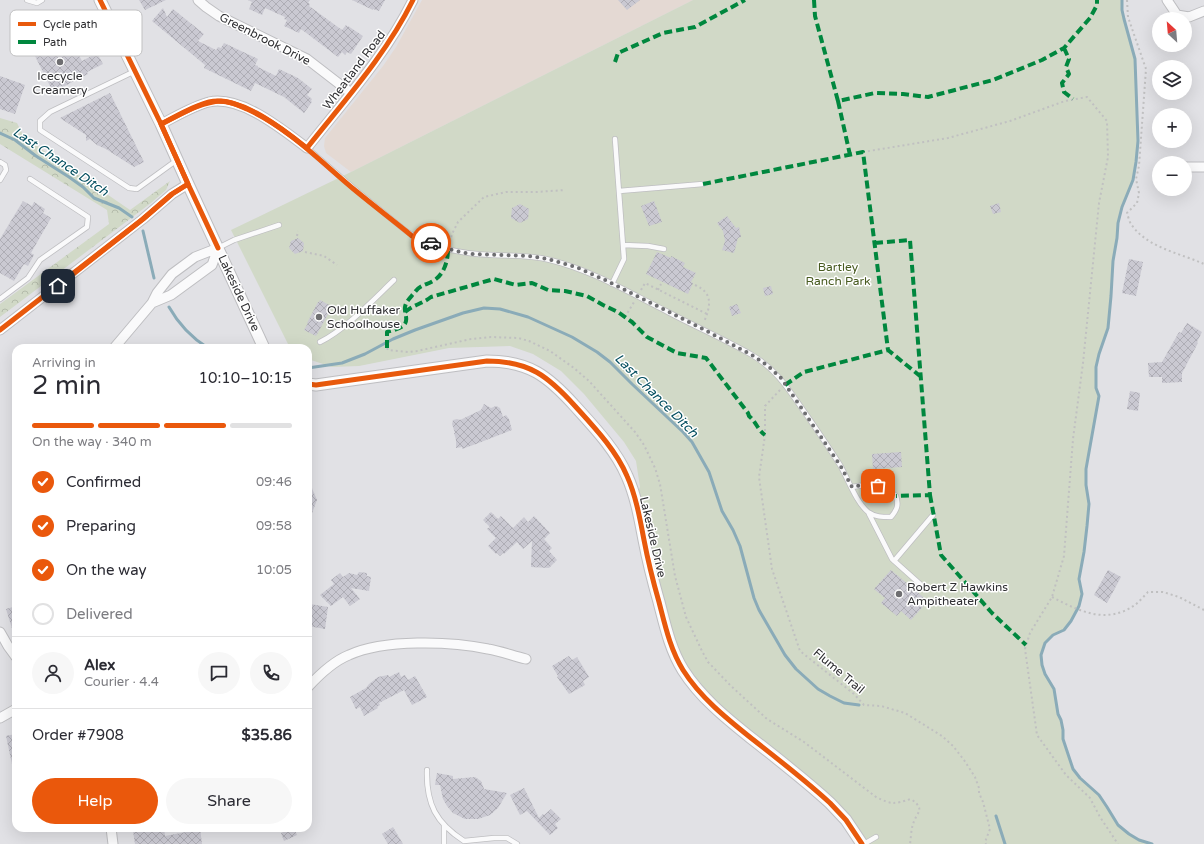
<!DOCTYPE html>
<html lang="en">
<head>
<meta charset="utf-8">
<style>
  :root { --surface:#fff; --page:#f7f7f7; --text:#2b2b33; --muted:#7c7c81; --line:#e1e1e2; --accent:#ea580c }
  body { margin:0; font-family:"Varela Round",sans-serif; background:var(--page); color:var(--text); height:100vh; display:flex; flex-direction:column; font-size:15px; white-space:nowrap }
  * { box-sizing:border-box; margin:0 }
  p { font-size:13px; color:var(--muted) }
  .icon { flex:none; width:22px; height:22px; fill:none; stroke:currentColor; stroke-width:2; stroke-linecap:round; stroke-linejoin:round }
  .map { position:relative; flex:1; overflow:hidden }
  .panel { position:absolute; left:12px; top:344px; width:300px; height:488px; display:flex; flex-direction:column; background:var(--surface); border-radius:12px; box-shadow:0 4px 16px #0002 }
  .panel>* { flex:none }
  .needle { width:26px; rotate:334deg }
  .fabs { position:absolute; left:1152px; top:12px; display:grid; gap:8px }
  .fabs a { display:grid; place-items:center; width:40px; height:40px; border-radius:50%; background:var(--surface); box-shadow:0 4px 16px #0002; font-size:20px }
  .pin { position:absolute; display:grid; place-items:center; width:34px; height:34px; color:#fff; margin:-17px; border-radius:8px; box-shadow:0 2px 6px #0006 }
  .courier { position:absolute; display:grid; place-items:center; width:40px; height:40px; margin:-20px; border:3px solid #ea580c; border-radius:50%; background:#fff; color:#222; box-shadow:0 1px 5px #0007 }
  .summary em { font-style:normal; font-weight:600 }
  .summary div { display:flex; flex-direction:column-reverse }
  .summary { display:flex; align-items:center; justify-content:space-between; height:68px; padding:0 20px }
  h1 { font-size:26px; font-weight:600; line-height:30px }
  .bar { display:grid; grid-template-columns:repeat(4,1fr); gap:6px 4px; align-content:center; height:48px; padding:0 20px }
  .bar i { height:5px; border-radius:3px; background:var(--line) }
  .bar .selected { background:var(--accent) }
  .bar p { grid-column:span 4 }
  .line { display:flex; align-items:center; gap:10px; padding:0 20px; border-top:1px solid var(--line) }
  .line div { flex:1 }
  .round { display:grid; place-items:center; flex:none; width:42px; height:42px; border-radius:21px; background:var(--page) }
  ol { padding:0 20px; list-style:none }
  li { display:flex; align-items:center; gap:12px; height:44px }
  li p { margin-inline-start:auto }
  li .icon { padding:4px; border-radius:50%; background:var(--accent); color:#fff; stroke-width:4 }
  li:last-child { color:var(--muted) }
  li i { width:22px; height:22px; border:2px solid var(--line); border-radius:50% }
  .cta { display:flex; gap:8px; margin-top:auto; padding:8px 20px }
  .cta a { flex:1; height:46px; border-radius:24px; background:var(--accent); color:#fff; font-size:16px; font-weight:600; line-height:46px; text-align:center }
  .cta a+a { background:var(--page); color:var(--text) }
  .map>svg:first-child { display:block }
</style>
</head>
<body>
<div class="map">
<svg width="1204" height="844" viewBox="0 0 1204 844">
  <defs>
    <pattern id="forest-crowns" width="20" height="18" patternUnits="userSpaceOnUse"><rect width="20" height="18" fill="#d1d9c7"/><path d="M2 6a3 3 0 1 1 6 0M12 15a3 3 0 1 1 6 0" fill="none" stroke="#b4bbab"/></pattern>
    <pattern id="building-cross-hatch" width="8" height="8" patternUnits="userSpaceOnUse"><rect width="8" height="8" fill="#cac9d2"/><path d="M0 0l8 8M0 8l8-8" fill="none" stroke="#aeadb5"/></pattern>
  </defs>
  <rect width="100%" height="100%" fill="#e1e1e5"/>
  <path fill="#e4d9d3" d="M422,0H693L351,172L326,153L324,146L325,138L383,66L396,47Z"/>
  <path fill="#d1d9c7" d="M693,0H1122V10L1124,19L1135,59L1138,141L1136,162L1133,180L1122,207L1118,223L1117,238L1113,261L1111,296L1108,328L1099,354L1096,367V388L1099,396L1086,469V485L1089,504L1087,526L1084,552L1079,579L1082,594L1079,606L1071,621L1064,630L1053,635L1045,643L1041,655L1042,665L1049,682L1054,689L1058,714L1061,720L1063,730V739L1073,769L1080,778L1099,795L1107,807L1118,825L1129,834L1139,840L1152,844H867L853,822L723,714L680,661L636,496L640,487L636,461L624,442L584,394L561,371L533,354L510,346L449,348L359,366L332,367L308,359V348H290L231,230L351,172Z"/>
  <path fill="url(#forest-crowns)" d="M0,118L17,123L24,137L130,210L170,181L166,190L151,203L0,317V304L109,224L107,210L0,144Z"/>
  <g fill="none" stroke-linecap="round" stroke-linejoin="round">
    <path stroke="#8aabb8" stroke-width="3" d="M1122,0V10L1124,19L1135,59L1138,141L1136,162L1133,180L1122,207L1118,223L1117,238L1113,261L1111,296L1108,328L1099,354L1096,367V388L1099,396L1086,469V485L1089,504L1087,526L1084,552L1079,579L1082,594L1079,606L1071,621L1064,630L1053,635L1045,643L1041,655L1042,665L1045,674L1054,689L1058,714L1061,720L1063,730V739L1073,769L1080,778L1099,795L1107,807L1118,825L1129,834L1139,840L1152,844
      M0,133L15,140L36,156L69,177L83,187L94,198L119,208L132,217
      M143,231L154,278
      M169,307C178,323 192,338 208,348
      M308,368L342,363L365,354L393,339L415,330L463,313L484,308L500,309L528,317L572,337L597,352L610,362L632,384L683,432L692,442L709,472L722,511L733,530L740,546L754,598L759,610L785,655L796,669L818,689L830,696L844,703L859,705
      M996,816L1005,844"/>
  </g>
  <path fill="url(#building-cross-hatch)" d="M139,0H166L145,10Z
    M248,0H310L308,3L310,4L309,6L342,30L346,25L348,27V26L363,36L351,54L347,52L345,55L342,52L338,57L301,29L299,33L284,26L287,20L284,19L285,17L265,8L262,15L249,9L252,2Z
    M352,0H385L379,11L373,9V10Z
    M618,0H640L627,10Z
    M163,8L167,17L173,9L204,34L198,41L216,50L218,47L221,48L224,43L258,59L255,65L258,66V67L276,76L279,69L298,78L312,89L307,95L312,99L311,101L312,102L304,113L284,97L255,83L251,91L204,68L205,65L152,21Z
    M67,32L82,61L97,53L103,64L87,72L88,74L53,92L32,50Z
    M0,76L25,85L15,114L0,109Z
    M110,93L144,162L134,167L106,149L97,145L90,139L86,141V135L60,118Z
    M23,201L32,206L34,202L45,209L43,213L51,218L31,253L34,255L28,266L24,264L14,281L0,273V239Z
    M654,201L662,222L649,226L641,206Z
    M999,203L1001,212L993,214L990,206Z
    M520,204L529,209L528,219L520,223L511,218L512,208Z
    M727,216L736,228L739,227L741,237L738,238L734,253L722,250L725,241L723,231L717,223Z
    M298,238L304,243L303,251L295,254L289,248L291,241Z
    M657,252L671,258V256L685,263L683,267L696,273L691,282L693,283L688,294L646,274Z
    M1129,259L1143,262L1136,296L1122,293Z
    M771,286L773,294L765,296L763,288Z
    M320,300L331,306L330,308L331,309L316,336L304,330L308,323H307L318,302H319Z
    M737,304L741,313L732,316L729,307Z
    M1187,323L1202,332L1197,342L1198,343L1182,373V382L1162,383V377H1149L1148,363L1162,362L1179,332L1181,333Z
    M1130,391L1140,393L1138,411L1127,409Z
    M484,404L491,408L496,406L500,408L503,417L506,415L509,419L512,430L476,444L462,449V447L456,448V440L454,433H455L452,424L453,420L457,419L460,420L481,410Z
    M901,452L902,467L873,469L872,454Z
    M308,479L317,500L309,521H308Z
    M491,512L498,519L501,516L513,528L524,517L528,522L534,516L550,533L544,539L552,548L549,551L557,560L549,568L531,567L532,541L523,549L517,542L504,554L503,553L500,556L497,553L496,554L488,546L496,538L487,529L490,527L483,520Z
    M891,570L928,601L911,620L901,611L897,616L881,603L885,598L874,589Z
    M1108,570L1121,577L1107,603L1094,595Z
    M359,572L367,573V576L371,577L369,591L351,588L360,599L350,606L343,597L331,606L320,595L334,584L331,580L340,573L343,577L349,573L357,575Z
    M310,604L328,607L325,629L308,626Z
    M16,606V635H14L6,609Z
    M569,656L572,660L577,657L589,677L583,681L585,685L569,694L557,677L558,676L552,666Z
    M399,672L401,677L405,675L408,680L415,676L427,697L412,705L404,690L379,703L380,705L377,707L378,708L364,716L360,707L356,709L350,697L366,688L369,684L378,677L388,675L389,677Z
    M15,734L16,735V764H12L6,736Z
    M437,773L453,776V779L475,777L481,781L484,789L507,793L498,808L490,815L478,819H465L453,813L447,806L443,799L440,785H435Z
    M524,788L539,818L543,814L544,815L551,809L561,819L555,824L558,828L550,835L527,811L520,815L510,795Z
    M393,827L403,844H388L382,834Z
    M145,828H164L165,836L186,832L185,828H200L202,844H135L133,831Z
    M281,828H294L297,835L284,841L281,833L283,832Z"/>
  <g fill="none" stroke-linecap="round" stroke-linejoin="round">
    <defs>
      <path id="service" d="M27,0L37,3L42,0
        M135,71L50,112L40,121V130L129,188L137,189L177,160
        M307,148L357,191L406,231C431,248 463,254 492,255C512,256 531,255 550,260C591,270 628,292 666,311C694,326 724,339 752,355C779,371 790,392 808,417C819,433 830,449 840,465C848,479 856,502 868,512C875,517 882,517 891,517C897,510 899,505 896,496C883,485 869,484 852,487
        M0,162L5,165L6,170L0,180
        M619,191L703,184
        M623,245L648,246L664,249
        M218,248L234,240L279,225
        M612,284L624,259L615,139
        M0,299L28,278L40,260L87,227L88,217L30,179
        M320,342C346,329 373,300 394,280
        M869,514L892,559L920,584
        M894,561L933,515
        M427,770C426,804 436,823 464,841L494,838H507L517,844
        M444,844V825
        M864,844L876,837"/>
      <path id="minor" d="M198,0L206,7L219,16L307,59L351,93
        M1167,0L1177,15L1189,17L1204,11
        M161,124C177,116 193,106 209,102C241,95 283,130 307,148C344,101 386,55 413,0
        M1185,167H1204
        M152,303L171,295L212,265L218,248
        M0,330L143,219L172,194L188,184
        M114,348L152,303L157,293L172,274L195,257L218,248
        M0,632L8,646L16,657
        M308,687C319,675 334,661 349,655C384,639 450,641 488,649C501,651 513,656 526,659
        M0,718L16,709
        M111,828L113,844"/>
      <path id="tertiary" d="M100,0L161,124L188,184L264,348
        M308,384L316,385L337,382L487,361C529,361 548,376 575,406C594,427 616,450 627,476C636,496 640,519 644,540C648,561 653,581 659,602C665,625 670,649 683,670C700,697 726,718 751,738C778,759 805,780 830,803L846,820L862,844"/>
    </defs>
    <use href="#service" stroke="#bebec1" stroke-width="6"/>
    <use href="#minor" stroke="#bebec1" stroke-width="11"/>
    <use href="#tertiary" stroke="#bebec1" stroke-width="13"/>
    <path stroke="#c0c0c1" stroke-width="2" stroke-dasharray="2 3" stroke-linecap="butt" d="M1127,0L1128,17L1146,69L1139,166L1136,179L1139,193L1137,203L1127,213C1128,216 1129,221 1131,224C1147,248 1180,253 1204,264
      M863,152L948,138L1010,121L1065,101L1087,97L1107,121L1108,157L1099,203L1083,363L1073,439L1064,556L1052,597L1030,633L1025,649L1037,735L1066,775L1090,798L1100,817L1118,844
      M297,236L298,231
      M450,242L452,234L458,222L484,197L506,192H536L565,190
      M305,252L324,256L337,265
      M695,285C713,293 711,305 704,322
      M641,290L645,283L707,314
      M658,290L661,284
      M625,317L634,302
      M387,348L388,350L408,352L417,351L471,339L491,337L518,338L529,341L550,351L574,368L589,381L635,432L644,445L655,468L660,484L675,576L686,617L702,651L708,662L731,686L767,719L804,742L876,797C892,805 894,804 911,799C926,810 917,811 913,824C911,830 911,838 910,844
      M780,390L765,406V435L759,477L772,569L800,651L854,694L864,705L881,706L905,713L942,736L953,746L964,760L975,777L979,788V793L983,802L990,829L985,842L986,844
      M1052,597C1079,611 1106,625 1135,605C1139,602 1144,596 1148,592H1163L1179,597L1204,610"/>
    <use href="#service" stroke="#fafafb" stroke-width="4.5"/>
    <use href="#minor" stroke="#fafafb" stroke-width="9"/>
    <use href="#tertiary" stroke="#fafafb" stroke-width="11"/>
    <path stroke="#00873e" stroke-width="4" stroke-dasharray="8 4" stroke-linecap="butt" d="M814,0L815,16L838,101L875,93L903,94L928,97L993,80L1042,60L1064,48L1090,18L1097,5V0
      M1064,48L1069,59L1066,67L1069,74L1062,83L1064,92L1073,99
      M615,62L618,53L663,33L695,27L745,0
      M838,101L850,155
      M703,184L863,152L888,350
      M875,243L910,240L930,495L896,496
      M405,312C413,305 422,304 431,297L494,279L516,285L532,283L548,290L565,291L587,296L603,305L618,312L632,322L647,337L677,353L706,358L748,413L749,416C757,423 757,429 765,435
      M387,348V332C393,330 400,329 404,325C409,320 404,313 405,307C406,301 411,297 415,292C420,285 426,285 433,281C444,275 448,261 448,249
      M785,385L804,372L888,350L920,376
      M930,495L941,555L992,613L1026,645"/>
    <defs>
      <path id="cycleway" d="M100,0L161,124L188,184L218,248
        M161,124C177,116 193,106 209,102C241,95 283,130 307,148C344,101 386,55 413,0
        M0,330L143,219L172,194L188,184
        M308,384L316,385L337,382L487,361C529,361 548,376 575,406C594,427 616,450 627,476C636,496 640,519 644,540C648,561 653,581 659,602C665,625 670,649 683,670C700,697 726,718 751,738C778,759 805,780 830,803L846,820L862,844"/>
    </defs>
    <use href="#cycleway" stroke="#fff" stroke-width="8"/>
    <use href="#cycleway" stroke="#e8590c" stroke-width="5"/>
  </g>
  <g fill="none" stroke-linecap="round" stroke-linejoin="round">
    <path stroke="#6e6e71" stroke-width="4" stroke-dasharray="0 7.2" d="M431,243L448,249L470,254L529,256L548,259L576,267L605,280L703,329L752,355L768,366L781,378L840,465L852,487L861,485L878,486"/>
    <path stroke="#ea580c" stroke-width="5" d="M58,286L143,219L172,194L188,184L161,124C180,115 200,102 221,101C230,101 238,105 247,109C289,128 321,162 356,191C373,205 390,218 406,231L412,236L431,243"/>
  </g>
  <g fill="#6e6e71" stroke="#fff" stroke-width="1.5">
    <circle cx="60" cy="62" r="4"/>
    <circle cx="319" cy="317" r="4"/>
    <circle cx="899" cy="594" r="4"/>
  </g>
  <g text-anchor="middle" stroke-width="3" stroke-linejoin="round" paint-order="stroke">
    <g font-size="12" fill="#303033" stroke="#fff">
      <text transform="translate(265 39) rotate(27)" y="4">Greenbrook Drive</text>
      <text transform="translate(354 70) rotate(-53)" y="4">Wheatland Road</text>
      <text transform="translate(239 293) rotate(65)" y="4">Lakeside Drive</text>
      <text transform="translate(653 537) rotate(77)" y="4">Lakeside Drive</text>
      <text transform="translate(839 671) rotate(40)" y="4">Flume Trail</text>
    </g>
    <g font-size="12" fill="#303033" stroke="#fff" text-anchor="start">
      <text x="60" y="80" text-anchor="middle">Icecycle<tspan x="60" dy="14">Creamery</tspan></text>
      <text x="327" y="314">Old Huffaker<tspan x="327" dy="14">Schoolhouse</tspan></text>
      <text x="907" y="591">Robert Z Hawkins<tspan x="907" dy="14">Ampitheater</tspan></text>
    </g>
    <g font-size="12" fill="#485b20" stroke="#fff">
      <text x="838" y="271">Bartley<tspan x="838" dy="14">Ranch Park</tspan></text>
    </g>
    <g font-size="13" font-style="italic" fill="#024d5e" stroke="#fff">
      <text transform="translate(61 161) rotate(34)" y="5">Last Chance Ditch</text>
      <text transform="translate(657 395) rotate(45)" y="5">Last Chance Ditch</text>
    </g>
  </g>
  <rect x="10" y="10" width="132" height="46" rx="6" fill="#fff" stroke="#c1c1c2" stroke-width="1"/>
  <rect x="18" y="22" width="18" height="4" fill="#e8590c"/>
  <rect x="18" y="40" width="18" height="4" fill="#00873e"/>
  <g font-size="11" fill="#303033">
    <text x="43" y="28">Cycle path</text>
    <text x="43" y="46">Path</text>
  </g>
</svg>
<div class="fabs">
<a><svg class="needle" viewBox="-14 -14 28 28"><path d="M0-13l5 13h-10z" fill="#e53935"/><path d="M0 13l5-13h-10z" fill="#7c7c81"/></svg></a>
<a><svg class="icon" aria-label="layers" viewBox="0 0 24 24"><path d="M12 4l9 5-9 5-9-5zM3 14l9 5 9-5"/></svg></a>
<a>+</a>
<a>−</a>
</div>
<div class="pin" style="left:878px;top:486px;background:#ea580c"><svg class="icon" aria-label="bag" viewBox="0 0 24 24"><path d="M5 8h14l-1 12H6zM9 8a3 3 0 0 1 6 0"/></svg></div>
<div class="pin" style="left:58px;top:286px;background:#1f2937"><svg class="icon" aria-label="home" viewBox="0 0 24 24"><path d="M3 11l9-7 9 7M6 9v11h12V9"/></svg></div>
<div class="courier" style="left:431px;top:243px"><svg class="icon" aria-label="car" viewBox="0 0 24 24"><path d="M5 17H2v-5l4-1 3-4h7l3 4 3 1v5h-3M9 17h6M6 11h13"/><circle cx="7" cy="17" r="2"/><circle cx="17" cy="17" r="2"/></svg></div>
<section class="panel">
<div class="summary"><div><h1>2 min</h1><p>Arriving in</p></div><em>10:10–10:15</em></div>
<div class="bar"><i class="selected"></i><i class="selected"></i><i class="selected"></i><i></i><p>On the way · 340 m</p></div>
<ol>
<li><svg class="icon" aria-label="check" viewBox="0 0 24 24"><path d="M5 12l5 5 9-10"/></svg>Confirmed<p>09:46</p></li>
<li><svg class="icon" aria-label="check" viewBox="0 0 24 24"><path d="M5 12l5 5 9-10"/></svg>Preparing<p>09:58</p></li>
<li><svg class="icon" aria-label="check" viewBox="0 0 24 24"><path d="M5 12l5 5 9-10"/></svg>On the way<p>10:05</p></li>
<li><i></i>Delivered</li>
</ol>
<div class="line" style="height:72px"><a class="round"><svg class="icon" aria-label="person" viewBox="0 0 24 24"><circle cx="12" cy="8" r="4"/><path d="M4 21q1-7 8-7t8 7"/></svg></a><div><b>Alex</b><p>Courier · 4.4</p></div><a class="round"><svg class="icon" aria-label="chat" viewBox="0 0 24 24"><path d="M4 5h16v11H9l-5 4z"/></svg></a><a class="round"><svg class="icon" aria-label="phone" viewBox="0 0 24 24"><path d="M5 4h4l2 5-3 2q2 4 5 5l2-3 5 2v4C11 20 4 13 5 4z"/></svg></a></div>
<div class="line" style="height:52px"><div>Order #7908</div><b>$35.86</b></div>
<div class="cta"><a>Help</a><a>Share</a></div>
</section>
</div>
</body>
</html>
